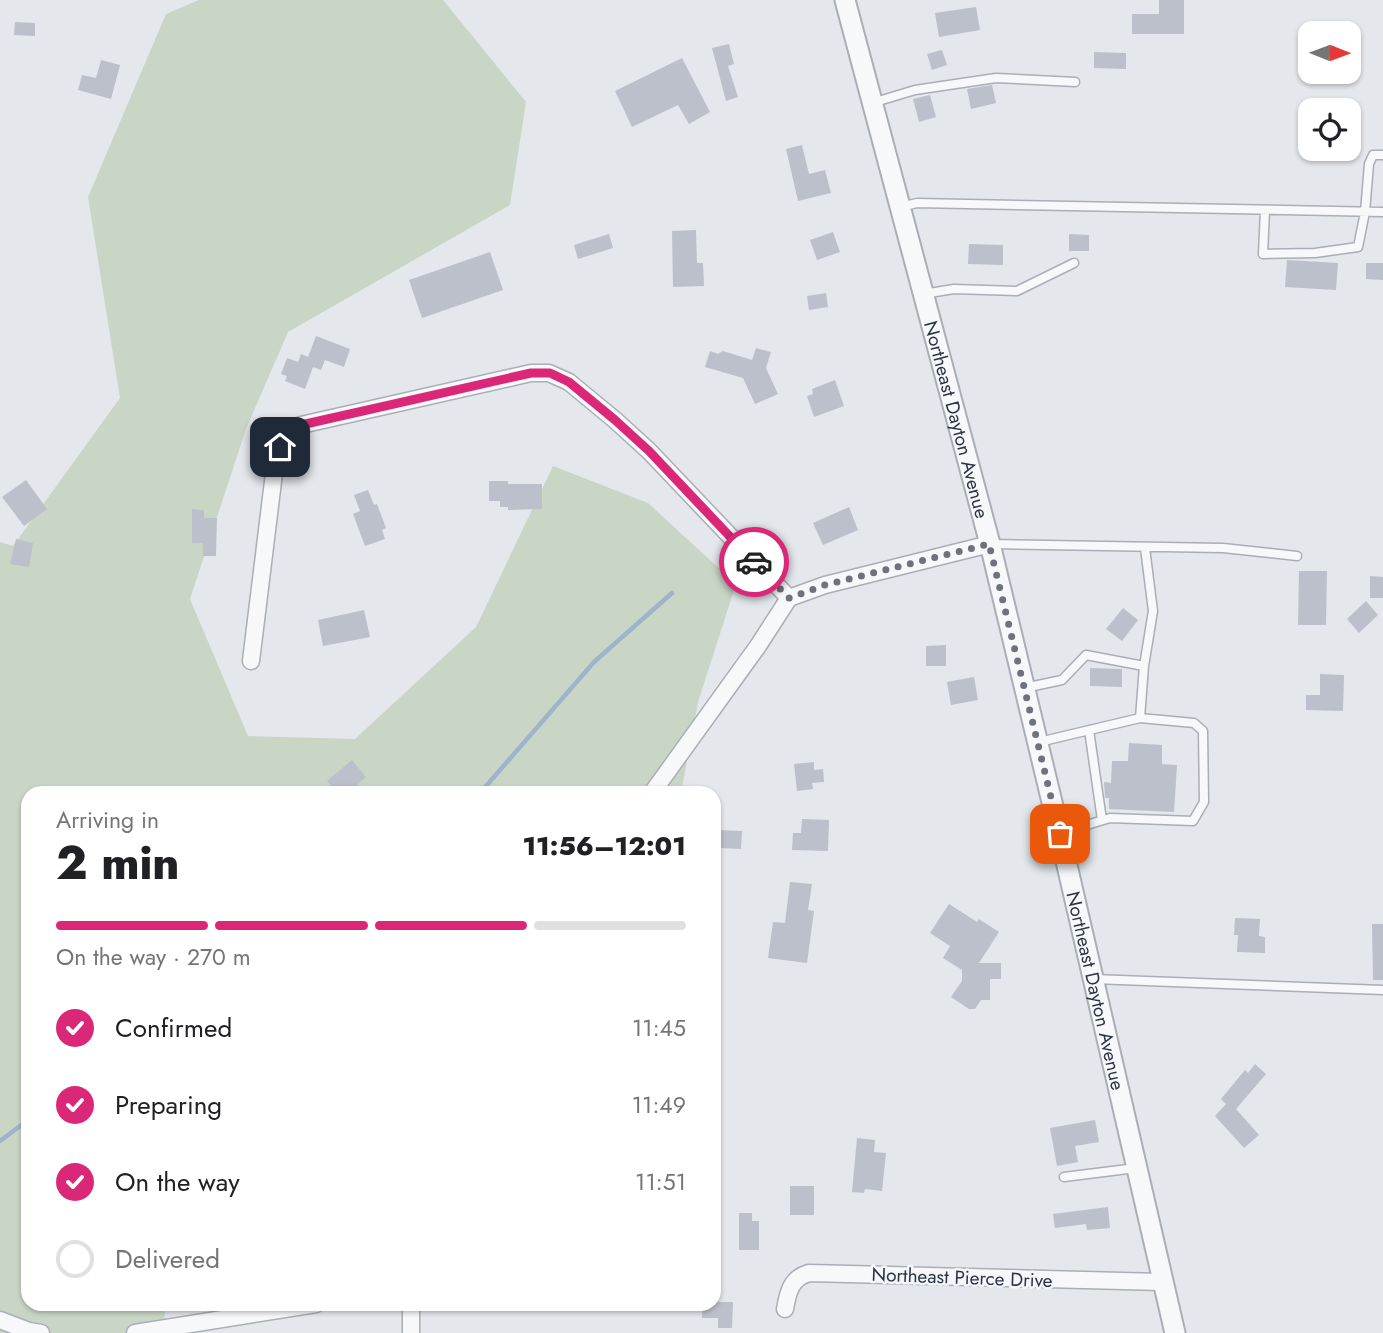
<!DOCTYPE html>
<html lang="en">
<head>
<meta charset="utf-8">
<style>
  :root { --surface:#fff; --page:#f6f6f6; --text:#202124; --muted:#757577; --line:#e0e0e0; --accent:#db2777 }
  body { margin:0; font-family:Jost,sans-serif; background:var(--page); color:var(--text); height:100vh; display:flex; flex-direction:column; font-size:26px; white-space:nowrap }
  * { box-sizing:border-box; margin:0 }
  p { font-size:23px; color:var(--muted) }
  .icon { flex:none; width:38px; height:38px; fill:none; stroke:currentColor; stroke-width:2; stroke-linecap:round; stroke-linejoin:round }
  .map { position:relative; flex:1; overflow:hidden }
  .panel { position:absolute; left:21px; top:786px; width:700px; height:525px; display:flex; flex-direction:column; background:var(--surface); border-radius:21px; box-shadow:0 2px 5px #0004 }
  .panel>* { flex:none }
  .needle { width:46px; rotate:91deg }
  .buttons { position:absolute; left:1298px; top:21px; display:grid; gap:14px }
  .buttons a { display:grid; place-items:center; width:63px; height:63px; border-radius:14px; background:var(--surface); box-shadow:0 2px 5px #0004; font-size:35px }
  .pin { position:absolute; display:grid; place-items:center; width:60px; height:60px; color:#fff; margin:-30px; border-radius:14px; box-shadow:0 4px 10px #0006 }
  .courier { position:absolute; display:grid; place-items:center; width:70px; height:70px; margin:-35px; border:5px solid #db2777; border-radius:50%; background:#fff; color:#222; box-shadow:0 2px 9px #0007 }
  .headline em { font-style:normal; font-weight:800 }
  .headline div { display:flex; flex-direction:column-reverse }
  .headline { display:flex; align-items:center; justify-content:space-between; height:119px; padding:0 35px }
  h1 { font-size:46px; font-weight:800; line-height:52px }
  .bar { display:grid; grid-template-columns:repeat(4,1fr); gap:10px 7px; align-content:center; height:84px; padding:0 35px }
  .bar i { height:9px; border-radius:5px; background:var(--line) }
  .bar .current { background:var(--accent) }
  .bar p { grid-column:span 4 }
  ol { padding:0 35px; list-style:none }
  li { display:flex; align-items:center; gap:21px; height:77px }
  li p { margin-inline-start:auto }
  li .icon { padding:7px; border-radius:50%; background:var(--accent); color:#fff; stroke-width:4 }
  li:last-child { color:var(--muted) }
  li i { width:38px; height:38px; border:4px solid var(--line); border-radius:50% }
  .map>svg:first-child { display:block }
</style>
</head>
<body>
<div class="map">
<svg width="1383" height="1333" viewBox="0 0 1383 1333">
  <rect width="100%" height="100%" fill="#e4e7ec"/>
  <path fill="#c9d6c5" d="M199,0H443L526,102L510,205L288,332L246,429L190,599L248,736L355,739L476,627L553,466L648,503L736,584L698,702L681,793H28V1304H165L164,1333H0V542L13,546L120,398L88,197L166,14Z"/>
  <g fill="none" stroke-linecap="round" stroke-linejoin="round">
    <path stroke="#9fb4cc" stroke-width="4.5" d="M480,793L594,662L672,593
      M0,1141L28,1120"/>
  </g>
  <path fill="#bbc0ca" d="M1159,0H1184V34H1132V14H1159Z
    M976,7L980,30L939,37L935,13Z
    M15,22L35,23V36L14,35Z
    M729,44L734,64L728,66L738,97L726,101L712,48Z
    M942,50L947,65L932,70L927,54Z
    M1094,52L1126,53V69L1094,68Z
    M682,58L710,112L689,124L678,105L632,127L615,91Z
    M101,60L120,65L111,99L78,90L82,75L96,78Z
    M992,85L996,103L971,109L967,89Z
    M930,95L936,117L919,122L913,99Z
    M802,145L809,174L825,170L831,193L798,201L786,149Z
    M696,230L697,263H703L704,286L673,287L672,231Z
    M833,232L840,252L817,260L810,240Z
    M609,234L613,248L578,259L574,245Z
    M1069,234L1089,235V251H1069Z
    M969,244L1003,245V265L968,264Z
    M490,252L503,290L422,318L409,280Z
    M1287,260L1338,263L1336,290L1285,287Z
    M1366,263H1383V280L1366,279Z
    M826,293L828,307L809,310L807,296Z
    M316,336L350,349L344,367L325,360L321,370L313,367L305,389L285,381L287,376L281,374L287,358L298,362L301,354L308,357Z
    M756,348L771,352L766,368L778,394L755,404L743,378L705,367L710,351L718,354L723,351L752,360Z
    M835,380L844,406L814,417L807,396L813,394L812,389Z
    M26,480L47,509L24,526L2,497Z
    M489,481H508V484H542V509L508,510V507H500V501H489Z
    M368,490L374,505L377,504L386,528L382,530L385,539L365,546L353,514L360,511L354,495Z
    M849,507L858,530L823,545L813,523Z
    M192,509L204,510V518H217L216,556H203V543H192Z
    M16,539L33,543L29,567L10,564Z
    M1299,571H1327L1326,625H1298Z
    M1370,576L1383,577V598H1370Z
    M1366,601L1378,615L1359,633L1347,619Z
    M1123,608L1138,620L1122,641L1106,629Z
    M364,610L370,637L323,646L318,620Z
    M946,645V666H926V646Z
    M1090,668L1122,669V687L1090,686Z
    M1320,674L1344,675L1343,711L1306,710V695H1320Z
    M974,677L978,700L951,705L947,682Z
    M1129,743L1162,745V764L1177,765L1174,812L1109,809V798H1105L1104,782L1111,783L1112,761H1128Z
    M352,760L366,777L348,793H337L327,781Z
    M814,762V770L823,769L824,782L812,783L813,789L797,791L794,764Z
    M802,819L829,820L828,851L792,850L793,833H801Z
    M719,830L742,831L741,849L719,848Z
    M790,882L812,884L808,910L814,911L807,963L768,958L773,922L785,923Z
    M949,904L977,922L979,919L999,932L979,963H1001V979H990V1000H981L975,1009H969L951,997L962,981V970L943,958L950,946L930,933Z
    M1235,918L1260,919L1259,936L1265,937V953L1237,952L1238,935H1234Z
    M1372,924H1383V980H1373Z
    M1255,1064L1266,1074L1236,1109L1259,1135L1244,1148L1215,1116L1226,1104L1221,1099L1245,1070L1248,1073Z
    M1095,1120L1099,1142L1075,1146L1078,1162L1057,1166L1050,1128Z
    M857,1138L875,1140L874,1152L886,1153L882,1191L865,1189L864,1193L852,1192Z
    M790,1186H814V1215H790Z
    M1108,1207L1110,1228L1087,1230L1086,1224L1055,1228L1053,1214Z
    M739,1213H752V1221H759V1250H739Z
    M714,1302H733L732,1328H718V1318H702L703,1304H714Z"/>
  <g fill="none" stroke-linecap="round" stroke-linejoin="round">
    <defs>
      <path id="service" d="M872,103L915,90L996,78L1075,82
        M900,207L917,203L1383,212
        M1265,210L1263,254L1315,253L1358,247L1365,212L1369,164L1373,155H1383
        M923,294L954,289L1017,291L1074,263
        M990,544L1223,548L1297,556
        M1144,666L1153,611L1145,548
        M1024,688L1062,680L1086,655L1144,666L1140,718L1039,742
        M1089,730L1102,820
        M1060,833L1110,818L1193,821L1204,802L1203,731L1194,723L1140,718
        M1093,979L1383,990
        M1064,1177L1136,1168"/>
      <path id="minor" d="M251,661L275,465L287,433L301,425L531,373H549L569,382L615,420L649,451L789,598
        M652,793L758,646L789,598L825,585L990,544
        M785,1309C788,1292 791,1278 809,1273L1162,1282
        M0,1320L29,1331L41,1333
        M135,1333L316,1304
        M411,1333V1304"/>
      <g id="tertiary">
        <path id="s1" d="M845,0L990,544L1063,848L1175,1333"/>
      </g>
    </defs>
    <use href="#service" stroke="#a9aeb7" stroke-width="11"/>
    <use href="#minor" stroke="#a9aeb7" stroke-width="19"/>
    <use href="#tertiary" stroke="#a9aeb7" stroke-width="23"/>
    <use href="#service" stroke="#f7f8fa" stroke-width="8"/>
    <use href="#minor" stroke="#f7f8fa" stroke-width="16"/>
    <use href="#tertiary" stroke="#f7f8fa" stroke-width="19"/>
  </g>
  <g fill="none" stroke-linecap="round" stroke-linejoin="round">
    <path stroke="#6c737f" stroke-width="7" stroke-dasharray="0 12.6" d="M754,562L789,598L825,585L989,544L1060,834"/>
    <path stroke="#db2777" stroke-width="9" d="M280,447L287,433L301,425L531,373H550L569,382L615,420L649,451L754,562"/>
  </g>
  <g text-anchor="middle" stroke-width="5" stroke-linejoin="round" paint-order="stroke">
    <g font-size="19" fill="#2b3445" stroke="#f4f6f9">
      <text dy="7" stroke="none"><textPath href="#s1" startOffset="434">Northeast Dayton Avenue</textPath></text>
      <text dy="7" stroke="none"><textPath href="#s1" startOffset="1022">Northeast Dayton Avenue</textPath></text>
      <text transform="translate(962 1277) rotate(2)" y="7">Northeast Pierce Drive</text>
    </g>
  </g>
</svg>
<div class="buttons">
<a><svg class="needle" viewBox="-14 -14 28 28"><path d="M0-13l5 13h-10z" fill="#e53935"/><path d="M0 13l5-13h-10z" fill="#757577"/></svg></a>
<a><svg class="icon" aria-label="locate" viewBox="0 0 24 24"><circle cx="12" cy="12" r="6"/><path d="M12 2v4M12 18v4M2 12h4M18 12h4"/></svg></a>
</div>
<div class="pin" style="left:1060px;top:834px;background:#ea580c"><svg class="icon" aria-label="bag" viewBox="0 0 24 24"><path d="M5 8h14l-1 12H6zM9 8a3 3 0 0 1 6 0"/></svg></div>
<div class="pin" style="left:280px;top:447px;background:#1f2937"><svg class="icon" aria-label="home" viewBox="0 0 24 24"><path d="M3 11l9-7 9 7M6 9v11h12V9"/></svg></div>
<div class="courier" style="left:754px;top:562px"><svg class="icon" aria-label="car" viewBox="0 0 24 24"><path d="M5 17H2v-5l4-1 3-4h7l3 4 3 1v5h-3M9 17h6M6 11h13"/><circle cx="7" cy="17" r="2"/><circle cx="17" cy="17" r="2"/></svg></div>
<section class="panel">
<div class="headline"><div><h1>2 min</h1><p>Arriving in</p></div><em>11:56–12:01</em></div>
<div class="bar"><i class="current"></i><i class="current"></i><i class="current"></i><i></i><p>On the way · 270 m</p></div>
<ol>
<li><svg class="icon" aria-label="check" viewBox="0 0 24 24"><path d="M5 12l5 5 9-10"/></svg>Confirmed<p>11:45</p></li>
<li><svg class="icon" aria-label="check" viewBox="0 0 24 24"><path d="M5 12l5 5 9-10"/></svg>Preparing<p>11:49</p></li>
<li><svg class="icon" aria-label="check" viewBox="0 0 24 24"><path d="M5 12l5 5 9-10"/></svg>On the way<p>11:51</p></li>
<li><i></i>Delivered</li>
</ol>
</section>
</div>
</body>
</html>
